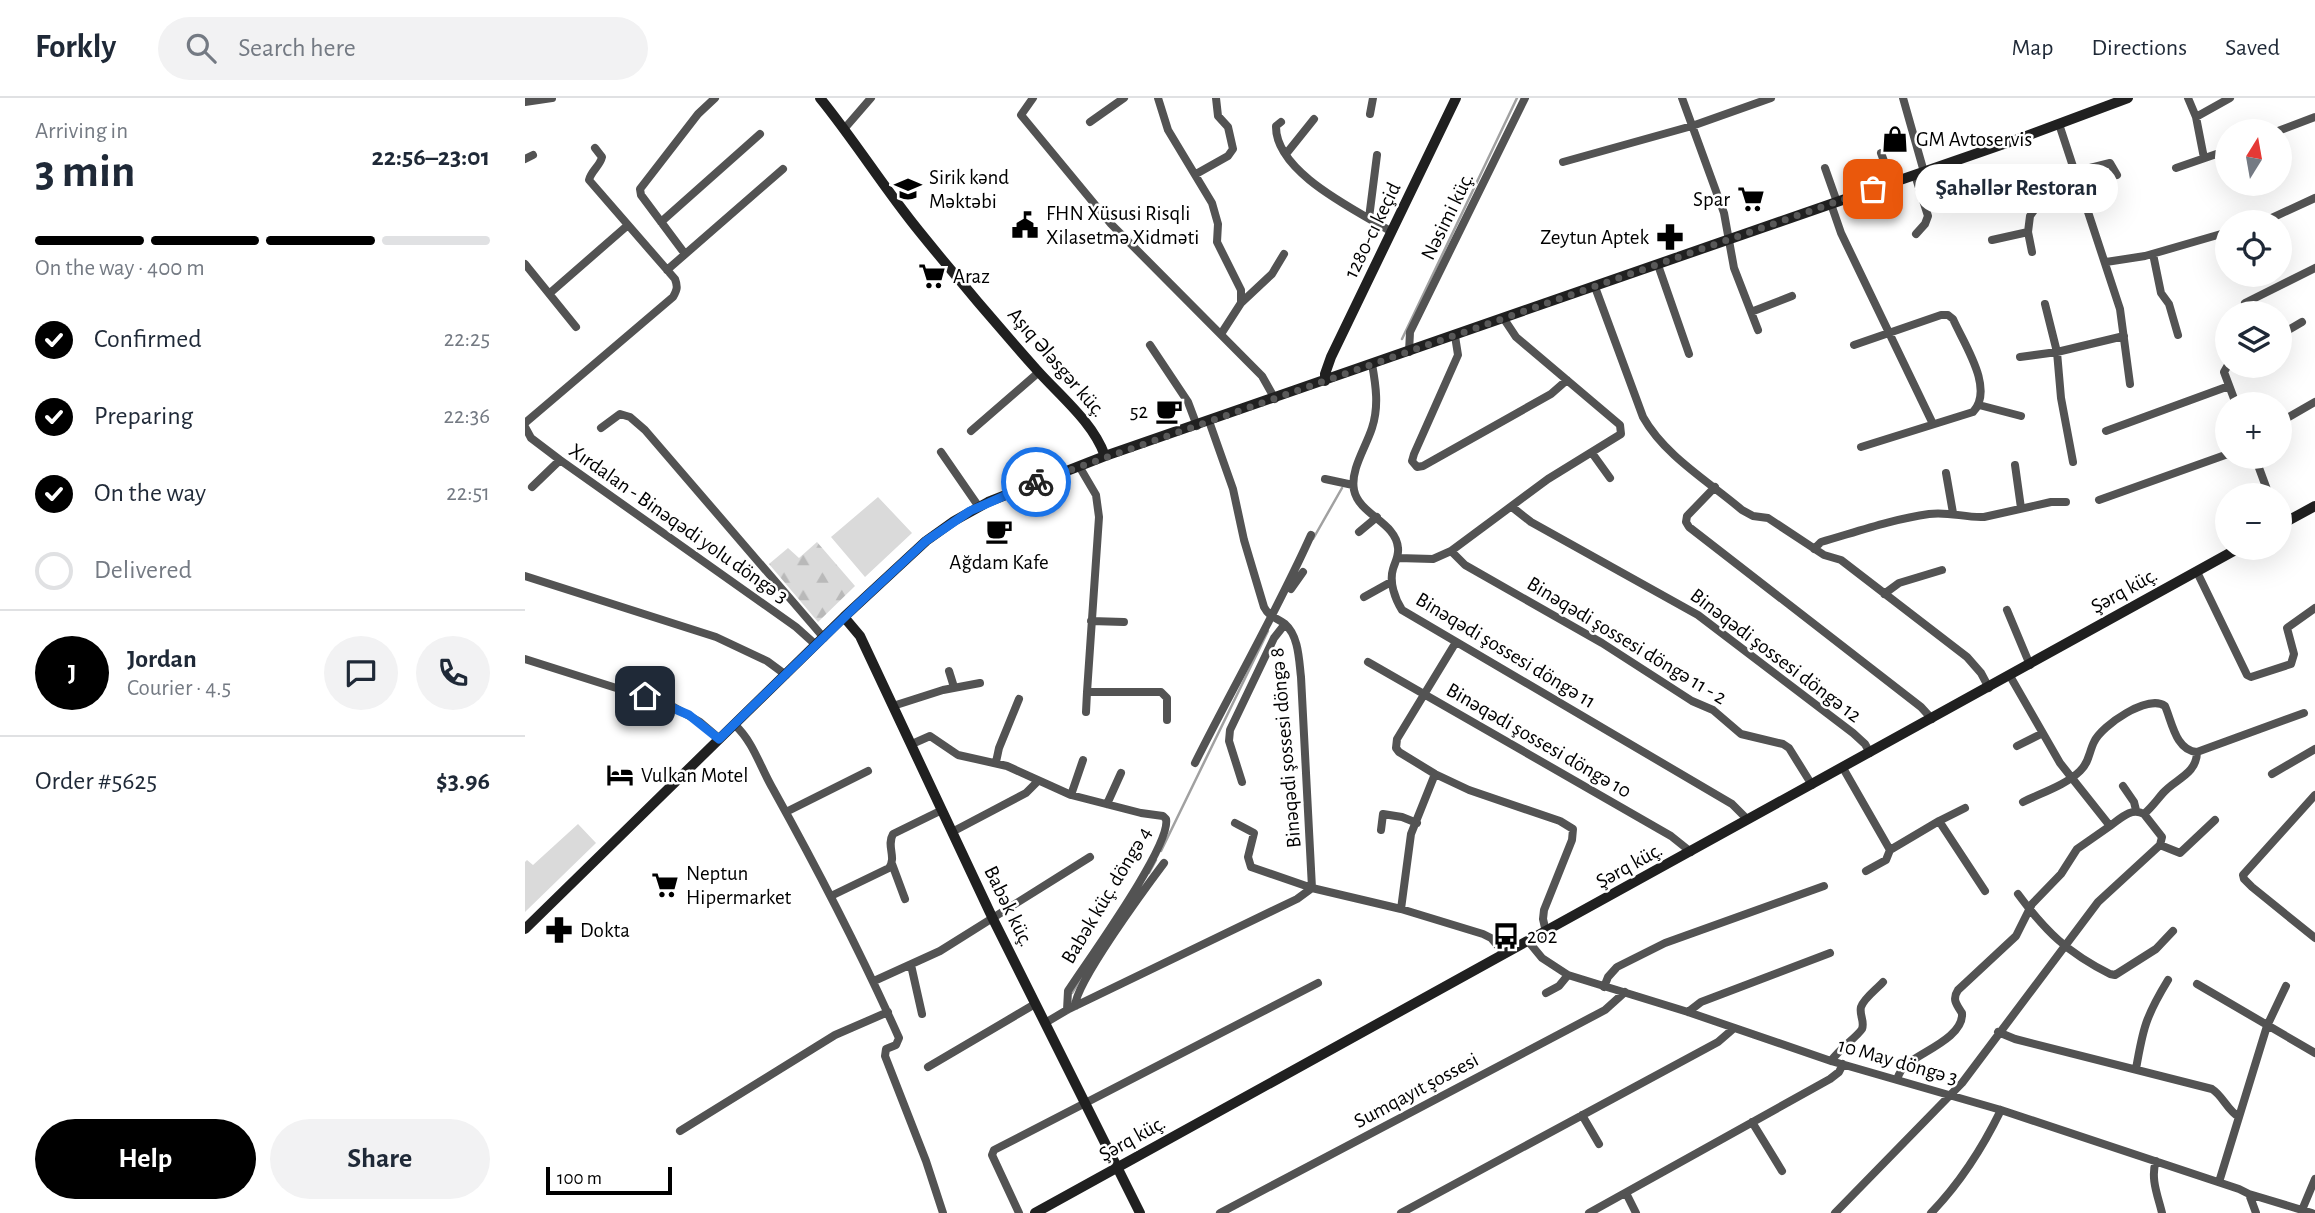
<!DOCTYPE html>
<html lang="en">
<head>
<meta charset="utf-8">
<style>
  :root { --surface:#fff; --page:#f2f2f3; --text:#1f2937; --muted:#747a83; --line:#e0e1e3; --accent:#000 }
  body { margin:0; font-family:"Alegreya Sans",sans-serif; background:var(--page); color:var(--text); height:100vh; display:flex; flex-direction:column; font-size:26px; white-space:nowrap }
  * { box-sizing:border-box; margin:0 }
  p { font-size:23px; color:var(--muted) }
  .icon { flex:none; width:38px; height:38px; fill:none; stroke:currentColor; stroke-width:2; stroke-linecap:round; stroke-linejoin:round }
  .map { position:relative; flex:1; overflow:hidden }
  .drawer { display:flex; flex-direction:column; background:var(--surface); width:525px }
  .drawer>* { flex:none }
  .needle { width:46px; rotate:11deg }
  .controls { position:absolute; left:1690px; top:21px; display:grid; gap:14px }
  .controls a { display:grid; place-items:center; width:77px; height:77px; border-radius:50%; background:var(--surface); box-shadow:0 7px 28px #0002; font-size:35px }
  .scale { position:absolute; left:21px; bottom:18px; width:126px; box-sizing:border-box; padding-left:7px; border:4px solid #000; border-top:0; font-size:19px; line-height:24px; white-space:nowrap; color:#000; -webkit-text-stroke:5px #fff; paint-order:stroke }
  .pin { position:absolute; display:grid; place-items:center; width:60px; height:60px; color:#fff; margin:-30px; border-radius:14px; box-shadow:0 4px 10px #0006 }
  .courier { position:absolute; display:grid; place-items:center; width:70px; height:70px; margin:-35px; border:5px solid #1a73e8; border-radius:50%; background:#fff; color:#222; box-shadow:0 2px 9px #0007 }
  .bubble { position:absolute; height:49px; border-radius:24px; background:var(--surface); box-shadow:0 7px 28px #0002; font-size:23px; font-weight:700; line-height:49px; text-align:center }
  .head em { font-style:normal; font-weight:700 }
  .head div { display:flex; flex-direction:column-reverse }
  .head { display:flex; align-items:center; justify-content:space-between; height:119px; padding:0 35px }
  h1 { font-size:46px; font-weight:700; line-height:52px }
  .bar { display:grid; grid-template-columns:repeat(4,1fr); gap:10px 7px; align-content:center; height:84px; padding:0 35px }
  .bar i { height:9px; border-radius:5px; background:var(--line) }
  .bar .on { background:var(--accent) }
  .bar p { grid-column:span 4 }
  .line { display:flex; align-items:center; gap:18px; padding:0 35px; border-top:2px solid var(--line) }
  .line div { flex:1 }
  .round { display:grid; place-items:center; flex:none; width:74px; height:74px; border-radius:37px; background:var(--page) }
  ol { padding:0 35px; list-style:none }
  li { display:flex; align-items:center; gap:21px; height:77px }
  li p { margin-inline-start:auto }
  li .icon { padding:7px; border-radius:50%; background:var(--accent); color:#fff; stroke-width:4 }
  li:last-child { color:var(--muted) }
  li i { width:38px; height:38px; border:4px solid var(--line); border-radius:50% }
  .cta { display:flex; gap:14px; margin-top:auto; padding:14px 35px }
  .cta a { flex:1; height:80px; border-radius:42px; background:var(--accent); color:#fff; font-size:28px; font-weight:700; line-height:80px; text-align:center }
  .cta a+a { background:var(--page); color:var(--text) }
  header { display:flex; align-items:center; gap:42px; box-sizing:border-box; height:98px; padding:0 35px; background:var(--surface); border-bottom:2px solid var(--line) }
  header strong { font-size:33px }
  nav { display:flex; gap:38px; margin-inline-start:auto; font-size:24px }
  .search { width:490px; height:63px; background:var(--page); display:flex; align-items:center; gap:18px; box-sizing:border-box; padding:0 24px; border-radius:38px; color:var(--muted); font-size:26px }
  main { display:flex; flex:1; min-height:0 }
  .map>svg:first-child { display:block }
</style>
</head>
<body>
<header>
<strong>Forkly</strong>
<div class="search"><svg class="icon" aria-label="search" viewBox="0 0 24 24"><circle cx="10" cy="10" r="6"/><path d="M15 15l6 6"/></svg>Search here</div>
<nav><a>Map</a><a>Directions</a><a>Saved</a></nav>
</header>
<main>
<section class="drawer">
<div class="head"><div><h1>3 min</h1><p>Arriving in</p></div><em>22:56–23:01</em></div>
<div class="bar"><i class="on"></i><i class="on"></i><i class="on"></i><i></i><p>On the way · 400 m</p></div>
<ol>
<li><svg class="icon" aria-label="check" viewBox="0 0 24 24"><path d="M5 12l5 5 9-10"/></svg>Confirmed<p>22:25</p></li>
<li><svg class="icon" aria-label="check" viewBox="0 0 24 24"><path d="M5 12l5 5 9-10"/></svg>Preparing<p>22:36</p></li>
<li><svg class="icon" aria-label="check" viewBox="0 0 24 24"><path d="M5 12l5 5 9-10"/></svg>On the way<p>22:51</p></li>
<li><i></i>Delivered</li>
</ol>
<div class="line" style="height:126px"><b class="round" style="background:var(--accent);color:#fff">J</b><div><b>Jordan</b><p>Courier · 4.5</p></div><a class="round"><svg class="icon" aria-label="chat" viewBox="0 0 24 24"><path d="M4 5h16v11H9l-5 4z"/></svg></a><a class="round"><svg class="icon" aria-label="phone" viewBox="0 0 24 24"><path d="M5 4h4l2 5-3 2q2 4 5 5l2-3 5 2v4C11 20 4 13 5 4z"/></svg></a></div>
<div class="line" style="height:91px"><div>Order #5625</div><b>$3.96</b></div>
<div class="cta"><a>Help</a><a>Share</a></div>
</section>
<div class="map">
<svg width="1790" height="1115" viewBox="0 0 1790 1115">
  <defs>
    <pattern id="forest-firs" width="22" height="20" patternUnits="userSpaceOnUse" patternTransform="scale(1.75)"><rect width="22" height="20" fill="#dadada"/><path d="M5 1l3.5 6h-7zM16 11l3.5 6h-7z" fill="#b9b9b9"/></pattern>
  </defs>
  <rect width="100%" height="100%" fill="#fff"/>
  <path fill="#dadada" d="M353,399L387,435L340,479L306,439Z
    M53,726L71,745L0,814V764L2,762L8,767Z"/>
  <path fill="url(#forest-firs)" d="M292,444L330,488L293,524L244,466L263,450L274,460Z"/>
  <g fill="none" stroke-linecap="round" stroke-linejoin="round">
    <path stroke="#a1a1a1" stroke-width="2.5" d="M877,241L992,0
      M788,441L817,390
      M636,753L743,533
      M624,775L631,762
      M547,895L558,877"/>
    <path stroke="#535353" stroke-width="8" d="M508,0L496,17L586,126L737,278L750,301
      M633,0L643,32L687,105L693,126L692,144L716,192V205L696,236
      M1157,0L1199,115L1209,170L1233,232
      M1378,0L1399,74
      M1663,0L1671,19L1679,60
      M0,4L27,0
      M845,16L848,0
      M1671,19L1705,0
      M565,24L599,0
      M756,24L751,28C750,75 833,113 867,134
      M1534,26L1595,211L1605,286
      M320,30L346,0
      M1753,33L1790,19
      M1356,55L1367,85
      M761,56L789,21
      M0,61L8,57
      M1038,64L1167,28L1246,0
      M1300,70L1312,104
      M1651,70L1703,52
      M1549,74L1585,65L1592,77
      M671,76L703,58L708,51L703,29L693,18L691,0
      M1390,77L1403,118L1400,126L1391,136
      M1306,106L1316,135L1408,326
      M844,120L852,57
      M136,124L235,36
      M1738,124L1790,100
      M1503,134L1507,154
      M1467,142L1503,134L1505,118L1510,111L1555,95
      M160,156L116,97L115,91L173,16L190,0
      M1628,156L1636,195L1644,206L1653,237
      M1581,164L1620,158L1703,134
      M0,166L51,229
      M1133,167L1164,256
      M142,172L258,71
      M1070,189L1118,319C1140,358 1183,383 1217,412L1228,418L1243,420L1299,457L1316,462L1442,559L1456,575L1464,590
      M25,195L103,127
      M716,205L747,176L759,156
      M1720,205L1790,170
      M1520,206L1532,254L1536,300L1548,364
      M1226,214L1267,198
      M1755,237L1777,224
      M930,238L933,257L889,356L887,363L892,369L898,368L1026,296L1042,282
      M625,247L663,304L672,328
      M1329,247L1416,217H1423L1428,221C1439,246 1470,291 1448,314L1336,349
      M884,254L885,234L1000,0
      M1495,259L1532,254L1599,238
      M847,266C851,288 854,309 847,330C841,349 825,372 829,392C834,417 871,424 873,450C874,458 870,464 868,471C864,484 870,501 877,512L1207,706L1222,721
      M1703,267L1699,274L1711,306
      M1454,307L1496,318
      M684,323L708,391L719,442L739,509C744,519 752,520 760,526C774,538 774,563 776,579L787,790L876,811L958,836L966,840L979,855
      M1755,324L1790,304
      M0,325L148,199C152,192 153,189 150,181L64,82C66,73 75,68 77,59L70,50
      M0,329L6,340L35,362L271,529L291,547
      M76,330L95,316L105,319L120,332L299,540
      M446,333L514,274
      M1581,333L1704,288
      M416,354L454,409
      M1067,355L1085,380
      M1730,359L1744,397
      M1490,367L1496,410
      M554,368L571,397L574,419L562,594H636L642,600V622
      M1421,375L1428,415
      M800,381L828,387
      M7,389L35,362
      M1190,389L1162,418L1161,424L1164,429L1396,609L1407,621
      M1574,402L1703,356
      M987,409L1006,424L1173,517L1328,635L1340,646L1345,655
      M834,434L852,419
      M1289,451L1296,444C1331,434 1368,421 1404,416C1423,413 1440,420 1459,419L1526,404H1541
      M926,453L940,467L1077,545L1167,603L1188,612L1216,636L1258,646L1264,650L1287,687
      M873,460L908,461L926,453L1023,381L1096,336L1095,327L991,239L979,221
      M1672,474L1722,577L1726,579L1766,566L1769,556L1762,530L1790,510
      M0,478L191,539L242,563L261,577
      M766,491L778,474
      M1359,496L1374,485L1417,472
      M839,499L866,484
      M1482,512L1505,567
      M566,523L599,524
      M931,544L872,641L871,650L874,654L910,676L944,692L1035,723L1048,731L1047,742L1019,812L1018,821L1021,834
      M0,561L145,607L175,624L195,641
      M843,564L1146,738L1166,754
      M424,573L429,589
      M368,608L418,592L455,585
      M561,614L562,594
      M210,627C229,645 235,669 248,691C293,772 336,855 374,940L371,947L361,951L360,958L401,1063L418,1115
      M387,646L405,638L433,657L482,668L546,697L616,715L638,718L641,721C647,747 561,865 543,893L542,912
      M1492,648L1516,636
      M471,664L474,650L494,601
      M670,665C708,589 751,515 786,437
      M1318,670L1365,752L1414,723L1460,793
      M1747,676L1790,651
      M717,684L704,643L705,632L749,540L760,526
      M1598,688L1609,704L1611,712
      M546,697L558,662
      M1790,697L1718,777L1719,781L1727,789L1790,840
      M1498,704C1516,695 1541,687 1555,673C1564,665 1564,654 1569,644C1577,627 1623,596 1640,608C1647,624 1651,653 1672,654L1779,615
      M582,706L596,675
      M261,714L343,673
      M1414,723L1440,710
      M1585,728C1596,720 1606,709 1619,716
      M856,732L858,716L877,719L892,725
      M427,734L501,695L513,683
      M1635,747L1655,755L1690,722
      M367,766L380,801
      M1341,773L1361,762L1365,752
      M1493,796C1521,834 1543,855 1585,876L1590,877L1631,851L1648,833
      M306,798L364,770C372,759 361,748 368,736L417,712
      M876,811L886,736L910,676
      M1003,843L1017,860L1043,877L1163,914L1306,963L1476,1012L1714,1091L1724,1096L1731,1115
      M386,867L397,916
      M349,883L415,853L565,759
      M1672,886L1790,955
      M1079,889L1083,879L1092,869L1140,845L1299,788
      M1021,895L1034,888L1043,877
      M550,908C551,884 621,789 639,765
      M1163,914L1176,904L1305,855
      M520,925L542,912L772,801L787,790L726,769L723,759L729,735L710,725
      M1473,934L1490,941L1687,991C1698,998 1702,1012 1714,1019
      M1306,963C1314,951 1332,939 1337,931C1340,923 1334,917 1336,909C1339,900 1352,891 1358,884
      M403,969L510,906
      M1611,971C1618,930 1621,918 1643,882
      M1372,981C1374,976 1376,971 1381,967C1396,954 1439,939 1437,915C1431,906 1427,901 1433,892L1491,838L1507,806L1536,776L1552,751L1585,728L1535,665L1485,578
      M1057,1017L1074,1046
      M1227,1024L1257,1073
      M155,1033L310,937L363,914
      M1631,1063C1625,1080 1633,1098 1637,1115
      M1694,1084L1742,928L1761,888
      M1101,1095L1111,1115
      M1724,1096L1787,1115
      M1777,1112L1790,1081
      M494,1115L467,1057L469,1052L793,885
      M695,1115L1080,912L1100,894
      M876,1115L1193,944L1208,931
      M1064,1115L1305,981L1314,974L1318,966
      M1310,1115L1437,985L1573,804L1635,747L1637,739L1619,716C1627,709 1631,703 1638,695C1650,681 1672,676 1672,654
      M1406,1115C1436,1084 1457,1051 1476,1012"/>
    <path stroke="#202020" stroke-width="10" d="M295,0C330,43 359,90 394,133C432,180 471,226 511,271C535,298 568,324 580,358
      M800,283V276L806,259L931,0
      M1755,427L1790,408
      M319,519L335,538L468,821L615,1115
      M0,831L319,519L401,443L429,423L463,404L580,358L1496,40L1603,0
      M510,1115L1714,450"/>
  </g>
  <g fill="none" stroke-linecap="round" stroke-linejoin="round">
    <path stroke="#595959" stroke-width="7" stroke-dasharray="0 12.6" d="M511,384L1348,91"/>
    <path stroke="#1a73e8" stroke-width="9" d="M120,598L164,617L194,641L332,507L401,443L445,413L511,384"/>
  </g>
  <defs>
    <symbol id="shop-bare" viewBox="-9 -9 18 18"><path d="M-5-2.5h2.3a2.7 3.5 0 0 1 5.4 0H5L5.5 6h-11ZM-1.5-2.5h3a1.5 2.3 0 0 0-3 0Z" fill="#000" stroke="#fff" stroke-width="2.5" paint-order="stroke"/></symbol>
    <symbol id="school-bare" viewBox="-9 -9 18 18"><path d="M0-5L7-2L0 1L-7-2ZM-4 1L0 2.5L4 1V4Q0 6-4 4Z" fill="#000" stroke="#fff" stroke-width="2.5" paint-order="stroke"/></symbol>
    <symbol id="supermarket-bare" viewBox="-9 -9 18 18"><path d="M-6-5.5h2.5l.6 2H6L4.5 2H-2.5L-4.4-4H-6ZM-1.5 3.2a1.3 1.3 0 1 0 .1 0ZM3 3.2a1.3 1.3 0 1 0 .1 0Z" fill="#000" stroke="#fff" stroke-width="2.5" paint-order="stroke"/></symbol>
    <symbol id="civic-bare" viewBox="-9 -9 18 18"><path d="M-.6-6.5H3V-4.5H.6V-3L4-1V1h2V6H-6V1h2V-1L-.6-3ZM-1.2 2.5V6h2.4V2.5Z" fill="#000" stroke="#fff" stroke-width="2.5" paint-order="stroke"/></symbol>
    <symbol id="pharmacy-bare" viewBox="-9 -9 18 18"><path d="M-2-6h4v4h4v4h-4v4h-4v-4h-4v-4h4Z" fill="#000" stroke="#fff" stroke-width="2.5" paint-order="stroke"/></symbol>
    <symbol id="cafe-bare" viewBox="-9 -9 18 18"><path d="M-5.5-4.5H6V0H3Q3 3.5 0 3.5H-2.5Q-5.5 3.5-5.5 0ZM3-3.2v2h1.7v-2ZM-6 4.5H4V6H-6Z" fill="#000" stroke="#fff" stroke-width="2.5" paint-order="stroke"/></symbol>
    <symbol id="hotel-bare" viewBox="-9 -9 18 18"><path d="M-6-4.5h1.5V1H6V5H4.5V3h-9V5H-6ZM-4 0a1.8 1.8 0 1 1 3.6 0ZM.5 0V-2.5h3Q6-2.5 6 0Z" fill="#000" stroke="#fff" stroke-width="2.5" paint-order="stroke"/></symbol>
    <symbol id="bus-bare" viewBox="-9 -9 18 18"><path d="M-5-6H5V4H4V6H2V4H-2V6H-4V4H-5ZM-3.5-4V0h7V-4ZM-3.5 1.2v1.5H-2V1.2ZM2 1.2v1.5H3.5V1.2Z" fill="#000" stroke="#fff" stroke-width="2.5" paint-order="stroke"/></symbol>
  </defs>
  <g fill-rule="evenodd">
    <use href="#shop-bare" x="1351" y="22" width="38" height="38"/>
    <use href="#school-bare" x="364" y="72" width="38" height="38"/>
    <use href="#supermarket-bare" x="1207" y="82" width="38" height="38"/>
    <use href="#civic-bare" x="481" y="108" width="38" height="38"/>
    <use href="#pharmacy-bare" x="1126" y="120" width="38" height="38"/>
    <use href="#supermarket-bare" x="388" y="159" width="38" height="38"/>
    <use href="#cafe-bare" x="625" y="294" width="38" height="38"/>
    <use href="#cafe-bare" x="455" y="414" width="38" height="38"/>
    <use href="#hotel-bare" x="76" y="658" width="38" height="38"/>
    <use href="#supermarket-bare" x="121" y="768" width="38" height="38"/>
    <use href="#pharmacy-bare" x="15" y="813" width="38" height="38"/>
    <use href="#bus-bare" x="962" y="819" width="38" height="38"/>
  </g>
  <g text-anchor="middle" stroke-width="5" stroke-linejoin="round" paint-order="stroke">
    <g font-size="21" fill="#000" stroke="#fff" text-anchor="start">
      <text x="1391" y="48">GM Avtoservis</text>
      <text x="404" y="86">Sirik kənd<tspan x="404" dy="24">Məktəbi</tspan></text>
      <text x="1205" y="108" text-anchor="end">Spar</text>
      <text x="521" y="122">FHN Xüsusi Risqli<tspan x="521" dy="24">Xilasetmə Xidməti</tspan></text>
      <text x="1124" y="146" text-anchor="end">Zeytun Aptek</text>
      <text x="428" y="185">Araz</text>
      <text x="623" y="320" text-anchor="end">52</text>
      <text x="474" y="471" text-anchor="middle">Ağdam Kafe</text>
      <text x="116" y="684">Vulkan Motel</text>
      <text x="161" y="782">Neptun<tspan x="161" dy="24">Hipermarket</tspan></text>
      <text x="55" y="839">Dokta</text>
      <text x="1002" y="845">202</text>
    </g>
    <g font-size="21" fill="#000" stroke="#fff">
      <text transform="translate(922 118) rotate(-64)" y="7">Nəsimi küç.</text>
      <text transform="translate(847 132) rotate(-64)" y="7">1280-cı keçid</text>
      <text transform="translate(532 264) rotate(49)" y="7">Aşıq Ələsgər küç.</text>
      <text transform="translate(154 425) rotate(35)" y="7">Xırdalan - Binəqədi yolu döngə 3</text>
      <text transform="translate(1599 492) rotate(-29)" y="7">Şərq küç.</text>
      <text transform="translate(1102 542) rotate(31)" y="7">Binəqədi şossesi döngə 11 - 2</text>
      <text transform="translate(981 552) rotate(31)" y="7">Binəqədi şossesi döngə 11</text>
      <text transform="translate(1251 557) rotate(37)" y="7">Binəqədi şossesi döngə 12</text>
      <text transform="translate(1014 642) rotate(30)" y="7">Binəqədi şossesi döngə 10</text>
      <text transform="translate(760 650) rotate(-95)" y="7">Binəqədi şossesi döngə 8</text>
      <text transform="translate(1104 767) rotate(-29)" y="7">Şərq küç.</text>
      <text transform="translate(581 797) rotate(-59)" y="7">Babək küç. döngə 4</text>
      <text transform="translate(484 808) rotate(64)" y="7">Babək küç.</text>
      <text transform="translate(1373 963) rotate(16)" y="7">10 May döngə 3</text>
      <text transform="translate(891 992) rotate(-28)" y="7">Sumqayıt şossesi</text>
      <text transform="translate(607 1040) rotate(-29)" y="7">Şərq küç.</text>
    </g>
  </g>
</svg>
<div class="controls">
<a><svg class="needle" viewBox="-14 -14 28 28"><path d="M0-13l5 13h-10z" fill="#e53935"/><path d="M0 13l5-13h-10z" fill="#747a83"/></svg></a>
<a><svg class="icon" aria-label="locate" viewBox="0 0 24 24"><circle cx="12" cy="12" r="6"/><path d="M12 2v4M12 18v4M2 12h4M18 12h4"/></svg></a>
<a><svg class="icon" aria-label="layers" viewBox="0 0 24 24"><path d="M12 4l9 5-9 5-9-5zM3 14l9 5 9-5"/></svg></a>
<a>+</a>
<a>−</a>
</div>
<div class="scale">100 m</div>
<div class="pin" style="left:1348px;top:91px;background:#ea580c"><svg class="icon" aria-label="bag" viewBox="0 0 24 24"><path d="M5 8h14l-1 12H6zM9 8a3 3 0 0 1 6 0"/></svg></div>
<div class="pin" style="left:120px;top:598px;background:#1f2937"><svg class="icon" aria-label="home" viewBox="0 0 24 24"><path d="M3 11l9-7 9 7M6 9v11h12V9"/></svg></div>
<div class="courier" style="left:511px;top:384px"><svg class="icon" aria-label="bike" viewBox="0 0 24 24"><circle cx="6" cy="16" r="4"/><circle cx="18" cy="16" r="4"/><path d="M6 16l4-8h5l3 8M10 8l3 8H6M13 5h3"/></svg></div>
<div class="bubble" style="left:1390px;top:66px;width:203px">Şahəllər Restoran</div>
</div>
</main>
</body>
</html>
